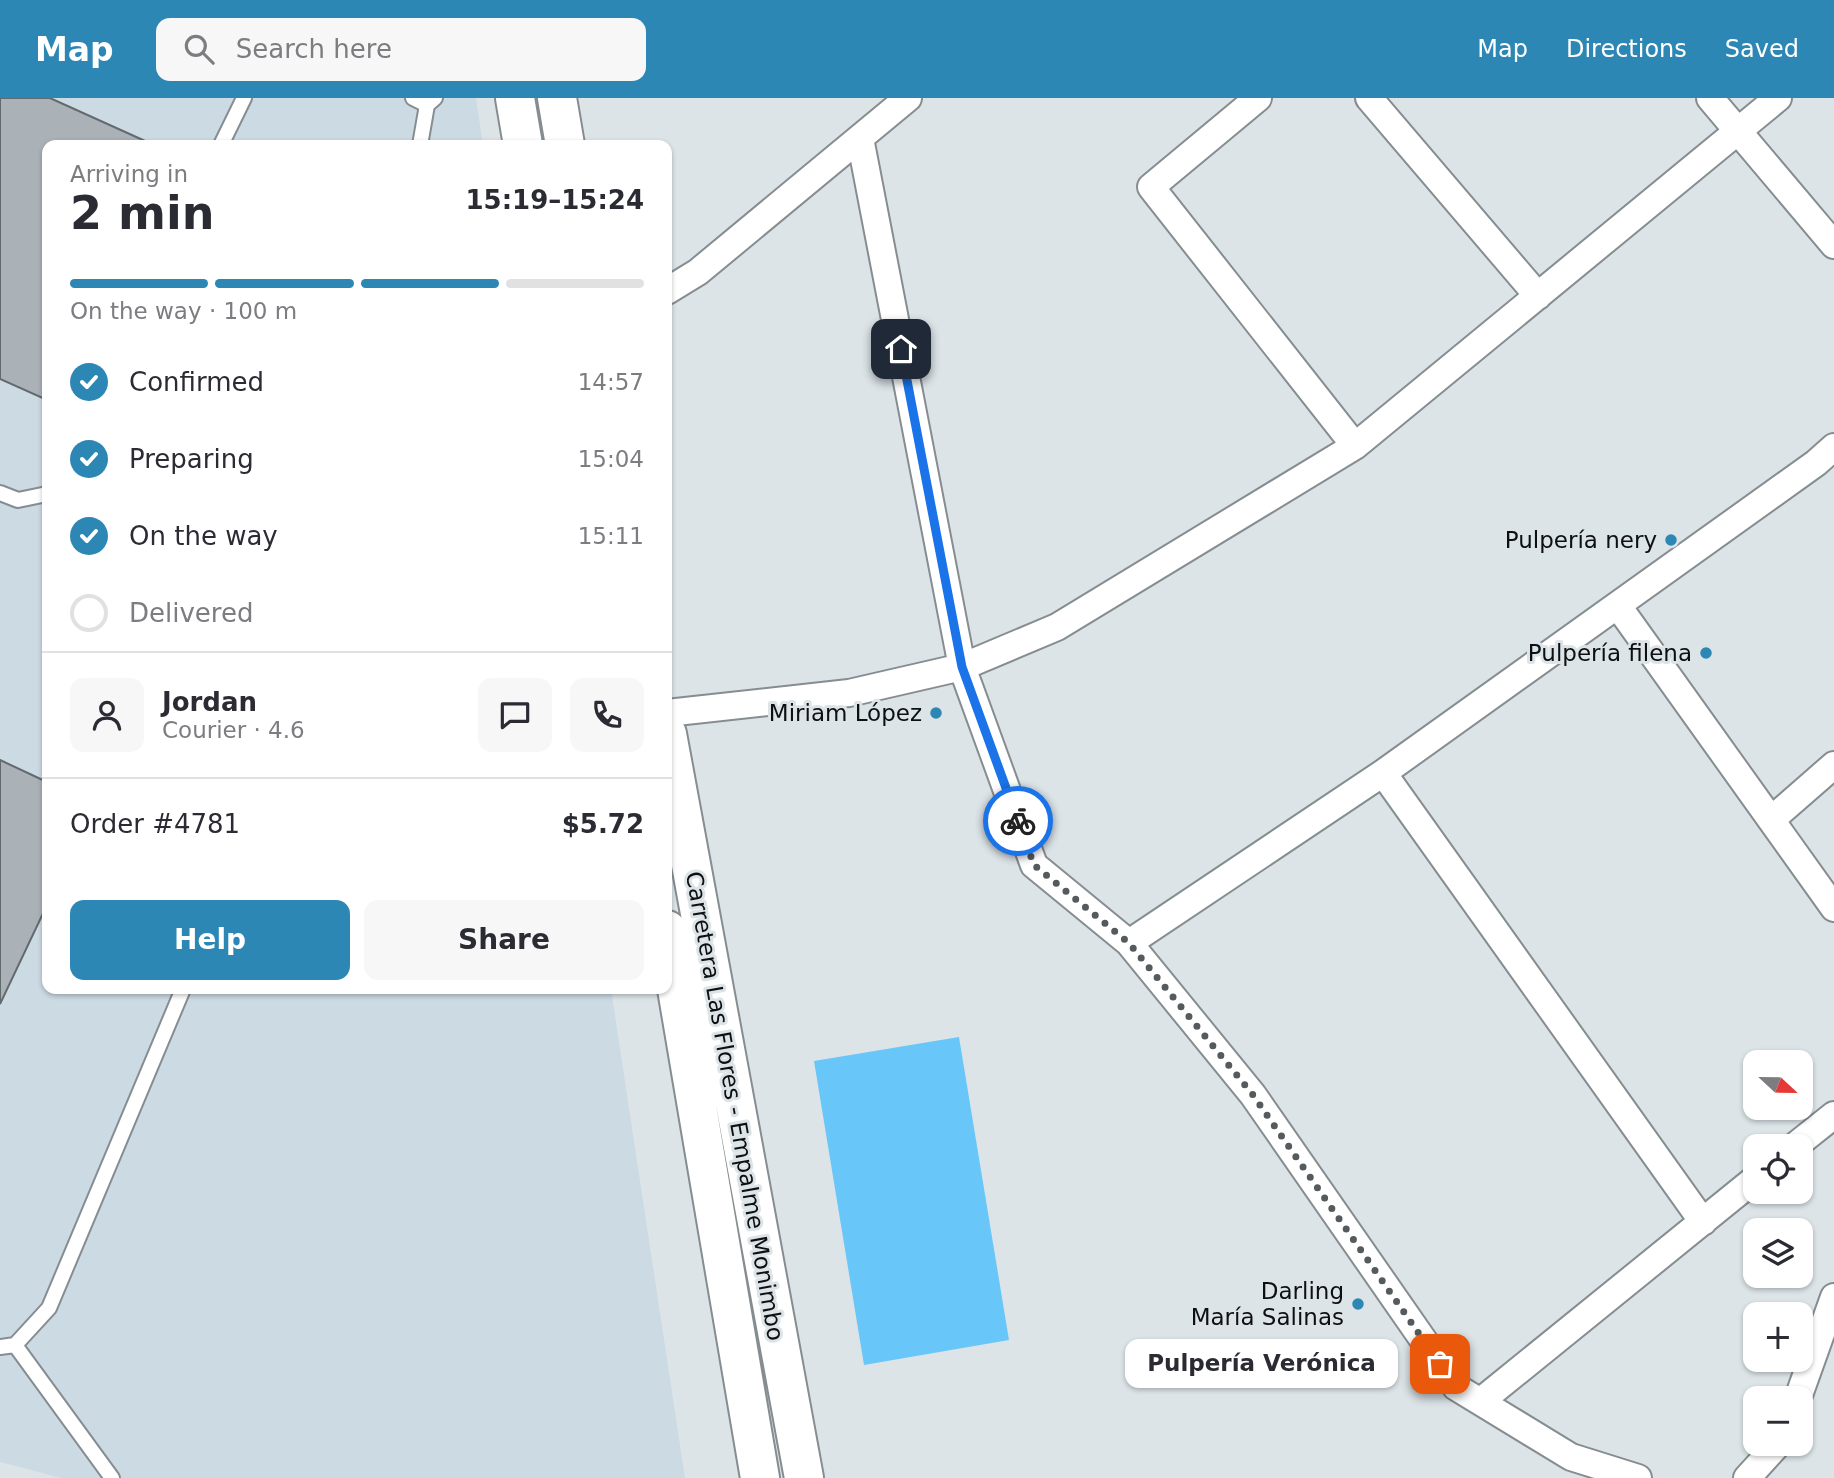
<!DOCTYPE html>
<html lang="en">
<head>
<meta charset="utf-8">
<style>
  :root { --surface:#fff; --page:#f7f7f7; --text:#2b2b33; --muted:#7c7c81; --line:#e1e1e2; --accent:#2c87b4 }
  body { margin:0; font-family:"DejaVu Sans",sans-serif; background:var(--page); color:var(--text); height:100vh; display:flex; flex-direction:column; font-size:26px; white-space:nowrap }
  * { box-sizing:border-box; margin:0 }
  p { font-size:23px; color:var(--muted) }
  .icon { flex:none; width:38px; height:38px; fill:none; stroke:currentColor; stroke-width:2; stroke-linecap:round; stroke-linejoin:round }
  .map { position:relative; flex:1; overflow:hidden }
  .sheet { position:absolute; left:42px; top:42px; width:630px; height:854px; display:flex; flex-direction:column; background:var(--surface); border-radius:14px; box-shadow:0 2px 5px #0004 }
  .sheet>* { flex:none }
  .needle { width:46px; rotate:112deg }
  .buttons { position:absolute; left:1743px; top:952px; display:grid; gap:14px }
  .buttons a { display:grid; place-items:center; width:70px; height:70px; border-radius:14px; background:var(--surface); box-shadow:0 2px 5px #0004; font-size:35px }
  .pin { position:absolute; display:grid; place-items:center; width:60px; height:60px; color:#fff; margin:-30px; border-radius:14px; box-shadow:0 4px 10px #0006 }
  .courier { position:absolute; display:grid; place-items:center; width:70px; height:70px; margin:-35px; border:5px solid #1a73e8; border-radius:50%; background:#fff; color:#222; box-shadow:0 2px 9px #0007 }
  .bubble { position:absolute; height:49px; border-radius:14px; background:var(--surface); box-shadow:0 2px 5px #0004; font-size:23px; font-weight:600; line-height:49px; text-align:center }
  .overview em { font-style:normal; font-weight:600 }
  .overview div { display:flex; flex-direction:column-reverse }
  .overview { display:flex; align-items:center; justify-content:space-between; height:119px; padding:0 28px }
  h1 { font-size:46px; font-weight:600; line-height:52px }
  .bar { display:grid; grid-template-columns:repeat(4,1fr); gap:10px 7px; align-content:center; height:84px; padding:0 28px }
  .bar i { height:9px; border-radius:5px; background:var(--line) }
  .bar .selected { background:var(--accent) }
  .bar p { grid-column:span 4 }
  .line { display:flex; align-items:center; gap:18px; padding:0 28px; border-top:2px solid var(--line) }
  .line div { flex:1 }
  .round { display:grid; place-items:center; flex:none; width:74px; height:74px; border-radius:14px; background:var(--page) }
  ol { padding:0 28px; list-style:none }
  li { display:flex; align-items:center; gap:21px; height:77px }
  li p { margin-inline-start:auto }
  li .icon { padding:7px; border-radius:50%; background:var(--accent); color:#fff; stroke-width:4 }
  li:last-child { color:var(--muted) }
  li i { width:38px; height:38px; border:4px solid var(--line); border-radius:50% }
  .button { display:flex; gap:14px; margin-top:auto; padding:14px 28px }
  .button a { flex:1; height:80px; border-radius:14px; background:var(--accent); color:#fff; font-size:28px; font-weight:600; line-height:80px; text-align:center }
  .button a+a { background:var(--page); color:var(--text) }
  header { display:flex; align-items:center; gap:42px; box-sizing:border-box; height:98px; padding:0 35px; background:var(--accent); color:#fff }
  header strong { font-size:33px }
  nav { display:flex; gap:38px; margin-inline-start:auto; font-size:24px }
  .search { width:490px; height:63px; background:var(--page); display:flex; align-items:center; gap:18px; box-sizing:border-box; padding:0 24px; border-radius:14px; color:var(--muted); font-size:26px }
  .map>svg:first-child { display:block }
</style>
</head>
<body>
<header>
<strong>Map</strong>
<div class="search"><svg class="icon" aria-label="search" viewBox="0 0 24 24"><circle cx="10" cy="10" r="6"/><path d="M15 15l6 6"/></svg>Search here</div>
<nav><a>Map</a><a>Directions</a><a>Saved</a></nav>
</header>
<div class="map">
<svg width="1834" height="1380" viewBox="0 0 1834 1380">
  <rect width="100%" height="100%" fill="#dce4e8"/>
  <path fill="#ccdae4" d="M0,0H476L483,47H47V891H611L685,1380H61L0,1364Z"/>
  <path fill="#69c6f9" d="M959,939L1009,1242L864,1267L814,963Z"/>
  <path fill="#abb2b7" stroke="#636a6e" stroke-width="2" d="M0,0H50L154,47H47V302L0,281Z
    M0,662L47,684V807L0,906Z"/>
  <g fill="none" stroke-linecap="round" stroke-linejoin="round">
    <defs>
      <path id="lane" d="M413,0L427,7
        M221,47L244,0
        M420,47L427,7L435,0
        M0,395L18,402L47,396
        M15,1247L49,1210L183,891
        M0,1249L15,1247L112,1380"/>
      <path id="street" d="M1258,0L1151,89L1355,348
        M1369,0L1538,198
        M1710,0L1834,147
        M860,40L962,569L1034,767L1129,845L1253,997L1456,1289L1571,1359L1638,1380
        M667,193L698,174L908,0
        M1618,508L1834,810
        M667,615L849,595L962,569L1057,529L1355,348L1778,0
        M1383,675L1703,1124
        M1771,722L1834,667
        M1129,845L1383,675L1816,365L1834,349
        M1795,1048L1834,1017
        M1798,1300L1834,1199
        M1481,1303L1755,1081
        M1747,1380L1778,1346"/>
      <path id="highway" d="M515,0L523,47
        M557,0L565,47
        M667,636L804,1380
        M667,832L760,1380"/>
    </defs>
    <use href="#lane" stroke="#868d91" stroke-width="18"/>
    <use href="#street" stroke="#868d91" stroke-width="30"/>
    <use href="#highway" stroke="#868d91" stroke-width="42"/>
    <use href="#lane" stroke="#fff" stroke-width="14"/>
    <use href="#street" stroke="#fff" stroke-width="26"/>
    <use href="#highway" stroke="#fff" stroke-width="38"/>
  </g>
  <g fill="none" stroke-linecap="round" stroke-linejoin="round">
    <path stroke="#555a5c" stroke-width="7" stroke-dasharray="0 12.6" d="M1018,723L1034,767L1129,845L1253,997L1440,1266"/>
    <path stroke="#1a73e8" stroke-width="9" d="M901,251L962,569L1018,723"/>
  </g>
  <g fill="#2c87b4" stroke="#dce4e8" stroke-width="2.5">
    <circle cx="1671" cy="442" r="7"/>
    <circle cx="1706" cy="555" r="7"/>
    <circle cx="936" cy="615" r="7"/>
    <circle cx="1358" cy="1206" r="7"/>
  </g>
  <g text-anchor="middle" stroke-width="6" stroke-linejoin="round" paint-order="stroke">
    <g font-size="23" fill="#0d0f11" stroke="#dce4e8" text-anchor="end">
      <text x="1657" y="450">Pulpería nery</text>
      <text x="1692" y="563">Pulpería filena</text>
      <text x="922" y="623">Miriam López</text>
      <text x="1344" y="1201">Darling<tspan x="1344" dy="26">María Salinas</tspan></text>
    </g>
    <g font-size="23" fill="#0d0f11" stroke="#dce4e8">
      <text transform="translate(735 1008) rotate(80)" y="8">Carretera Las Flores - Empalme Monimbo</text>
    </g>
  </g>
</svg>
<div class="buttons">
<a><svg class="needle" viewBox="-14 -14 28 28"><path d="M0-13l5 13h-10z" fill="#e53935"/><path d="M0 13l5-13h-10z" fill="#7c7c81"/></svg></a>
<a><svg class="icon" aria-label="locate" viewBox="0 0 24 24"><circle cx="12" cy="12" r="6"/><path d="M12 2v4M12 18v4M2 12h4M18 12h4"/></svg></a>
<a><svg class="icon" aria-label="layers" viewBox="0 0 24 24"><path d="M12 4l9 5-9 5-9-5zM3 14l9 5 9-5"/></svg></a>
<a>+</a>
<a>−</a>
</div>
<div class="pin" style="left:1440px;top:1266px;background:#ea580c"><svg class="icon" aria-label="bag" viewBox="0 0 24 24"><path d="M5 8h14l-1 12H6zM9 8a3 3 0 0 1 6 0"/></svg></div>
<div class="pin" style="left:901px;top:251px;background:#1f2937"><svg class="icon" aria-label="home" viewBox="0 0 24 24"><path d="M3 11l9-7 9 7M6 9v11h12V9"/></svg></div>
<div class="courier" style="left:1018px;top:723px"><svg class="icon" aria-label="bike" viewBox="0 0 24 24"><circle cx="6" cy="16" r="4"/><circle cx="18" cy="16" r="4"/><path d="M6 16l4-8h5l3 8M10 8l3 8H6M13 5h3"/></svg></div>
<div class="bubble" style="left:1125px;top:1241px;width:273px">Pulpería Verónica</div>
<section class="sheet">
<div class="overview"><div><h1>2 min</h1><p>Arriving in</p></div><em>15:19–15:24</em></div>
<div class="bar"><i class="selected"></i><i class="selected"></i><i class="selected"></i><i></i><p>On the way · 100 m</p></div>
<ol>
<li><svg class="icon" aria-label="check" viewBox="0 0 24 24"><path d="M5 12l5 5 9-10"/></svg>Confirmed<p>14:57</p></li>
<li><svg class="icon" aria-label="check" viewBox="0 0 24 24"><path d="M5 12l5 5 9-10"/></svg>Preparing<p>15:04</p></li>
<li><svg class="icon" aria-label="check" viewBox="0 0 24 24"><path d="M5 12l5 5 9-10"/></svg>On the way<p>15:11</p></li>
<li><i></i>Delivered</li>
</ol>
<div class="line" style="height:126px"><a class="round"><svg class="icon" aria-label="person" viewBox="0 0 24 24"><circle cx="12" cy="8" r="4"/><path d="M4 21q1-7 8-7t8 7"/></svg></a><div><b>Jordan</b><p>Courier · 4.6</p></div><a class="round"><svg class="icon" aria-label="chat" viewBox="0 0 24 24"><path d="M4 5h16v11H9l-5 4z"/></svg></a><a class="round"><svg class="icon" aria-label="phone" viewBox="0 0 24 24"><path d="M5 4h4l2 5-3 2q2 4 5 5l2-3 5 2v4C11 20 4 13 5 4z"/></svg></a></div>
<div class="line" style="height:91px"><div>Order #4781</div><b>$5.72</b></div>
<div class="button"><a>Help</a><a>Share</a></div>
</section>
</div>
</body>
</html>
